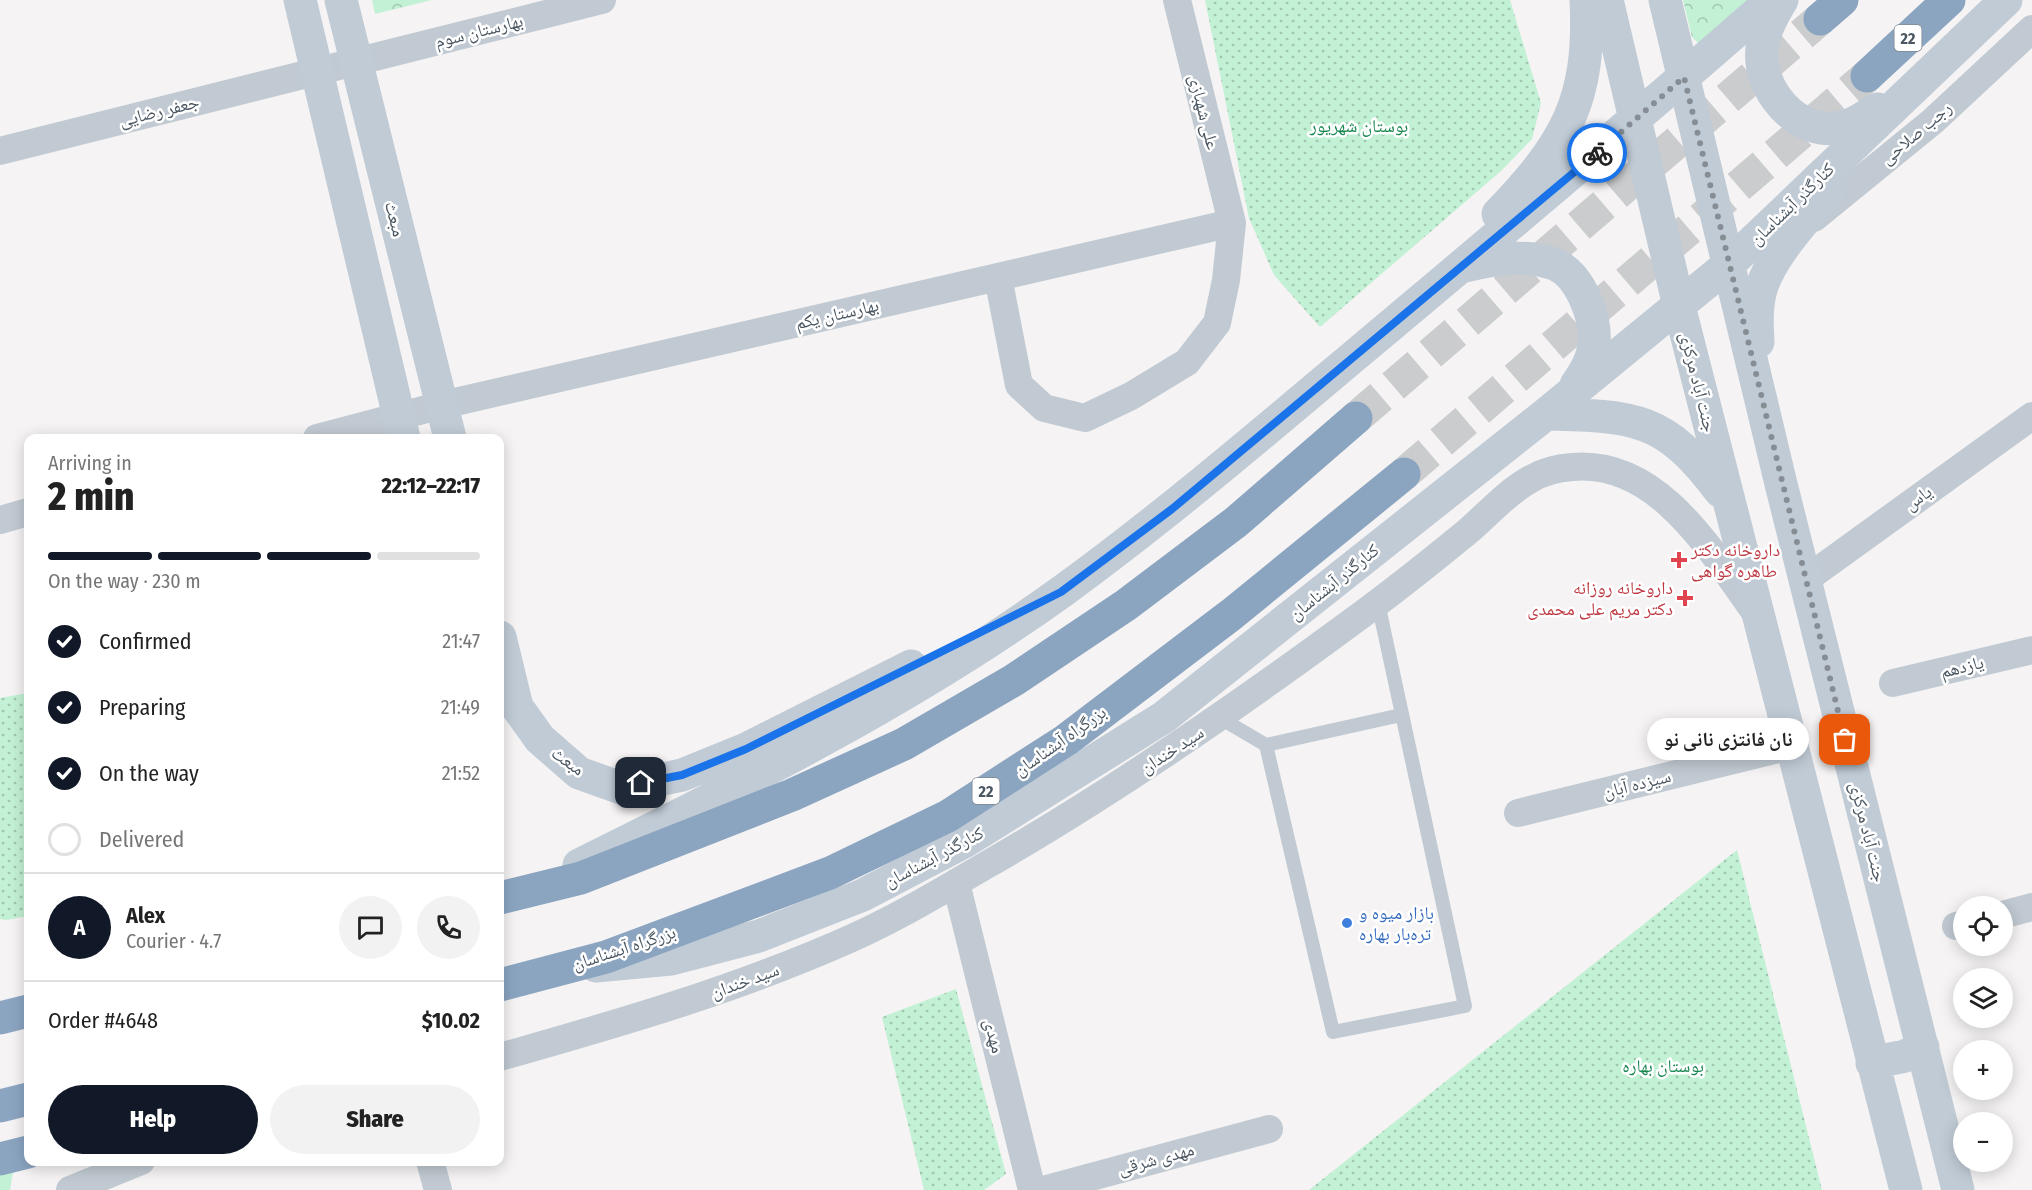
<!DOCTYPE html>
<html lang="en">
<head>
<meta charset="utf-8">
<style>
  :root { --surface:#fff; --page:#f2f2f2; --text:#222; --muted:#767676; --line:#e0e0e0; --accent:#111827 }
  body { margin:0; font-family:"Fira Sans Condensed","Noto Naskh Arabic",sans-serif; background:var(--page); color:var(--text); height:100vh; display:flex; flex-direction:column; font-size:22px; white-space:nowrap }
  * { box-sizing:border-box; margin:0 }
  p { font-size:20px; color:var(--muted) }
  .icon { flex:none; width:33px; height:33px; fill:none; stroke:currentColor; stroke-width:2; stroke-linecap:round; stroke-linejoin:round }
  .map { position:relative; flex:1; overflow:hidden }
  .sheet { position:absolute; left:24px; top:434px; width:480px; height:732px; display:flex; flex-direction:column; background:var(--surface); border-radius:12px; box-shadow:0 3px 15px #0003 }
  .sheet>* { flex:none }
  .controls { position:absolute; left:1953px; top:896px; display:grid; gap:12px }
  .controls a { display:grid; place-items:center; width:60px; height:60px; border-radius:50%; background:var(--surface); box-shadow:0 3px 15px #0003; font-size:30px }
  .pin { position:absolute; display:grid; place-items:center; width:51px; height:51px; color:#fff; margin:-26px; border-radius:12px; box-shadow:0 3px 9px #0006 }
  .courier { position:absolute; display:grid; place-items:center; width:60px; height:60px; margin:-30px; border:4px solid #1a73e8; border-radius:50%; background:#fff; color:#222; box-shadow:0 2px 8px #0007 }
  .bubble { position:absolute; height:42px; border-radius:21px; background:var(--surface); box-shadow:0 3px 15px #0003; font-size:20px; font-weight:800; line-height:42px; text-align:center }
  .headline em { font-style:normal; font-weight:800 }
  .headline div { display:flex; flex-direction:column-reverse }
  .headline { display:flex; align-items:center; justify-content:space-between; height:102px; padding:0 24px }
  h1 { font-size:39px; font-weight:800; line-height:45px }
  .bar { display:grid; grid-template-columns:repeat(4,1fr); gap:9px 6px; align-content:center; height:72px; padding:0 24px }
  .bar i { height:8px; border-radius:4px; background:var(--line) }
  .bar .selected { background:var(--accent) }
  .bar p { grid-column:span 4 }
  .line { display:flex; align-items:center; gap:15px; padding:0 24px; border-top:2px solid var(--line) }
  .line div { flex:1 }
  .round { display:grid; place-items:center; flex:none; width:63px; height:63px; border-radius:32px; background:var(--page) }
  ol { padding:0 24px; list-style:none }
  li { display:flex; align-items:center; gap:18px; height:66px }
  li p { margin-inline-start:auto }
  li .icon { padding:6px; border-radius:50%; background:var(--accent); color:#fff; stroke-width:4 }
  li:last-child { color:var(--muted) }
  li i { width:33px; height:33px; border:3px solid var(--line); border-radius:50% }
  .action { display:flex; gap:12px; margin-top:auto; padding:12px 24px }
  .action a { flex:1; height:69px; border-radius:36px; background:var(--accent); color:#fff; font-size:24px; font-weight:800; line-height:69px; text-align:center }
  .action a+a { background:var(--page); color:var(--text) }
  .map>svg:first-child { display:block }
</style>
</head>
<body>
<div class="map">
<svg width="2032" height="1190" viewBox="0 0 2032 1190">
  <defs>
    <pattern id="grass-dots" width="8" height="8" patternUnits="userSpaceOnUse" patternTransform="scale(1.5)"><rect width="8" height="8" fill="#c3f1d5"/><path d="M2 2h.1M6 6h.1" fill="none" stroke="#a0c6b0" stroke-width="1.8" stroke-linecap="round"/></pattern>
    <pattern id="forest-crowns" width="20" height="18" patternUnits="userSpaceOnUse" patternTransform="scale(1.5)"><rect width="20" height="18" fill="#c3f1d5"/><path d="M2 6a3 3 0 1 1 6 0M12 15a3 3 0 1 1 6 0" fill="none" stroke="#a0c6b0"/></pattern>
  </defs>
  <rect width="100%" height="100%" fill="#f5f3f3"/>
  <path fill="url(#grass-dots)" d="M1205,0H1510L1541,103L1532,139L1501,171L1320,327L1274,275L1249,218Z
    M28,693V916L6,920L0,919V698Z
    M1737,850L1822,1190H1309Z
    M956,989L1006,1174L984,1190H924L882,1017Z"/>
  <path fill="url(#forest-crowns)" d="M372,0H432L375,14Z
    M1683,0H1750L1700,45L1692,37Z
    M14,1166L10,1190H0V1170Z"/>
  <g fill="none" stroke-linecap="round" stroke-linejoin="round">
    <path stroke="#caccce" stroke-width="33" stroke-dasharray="33 16" stroke-linecap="butt" d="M1356,418L1820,19
      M1404,474L1867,76"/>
    <path stroke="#c1cad2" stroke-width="14" d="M1220,718L1266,745L1333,1032L1465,1006L1378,603
      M1266,745L1401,715"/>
    <path stroke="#c1cad2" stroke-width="28" d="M0,151L602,0
      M1814,218L1933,121L2032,29
      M998,277L1019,385L1044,408L1085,418L1131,396L1187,362L1217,323L1226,280L1232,223L1177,0
      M317,438L442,405L1232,223
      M0,520L28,512
      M1805,580L2032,416
      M1893,683L2032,650
      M1518,813L1790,746
      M956,883L1032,1190
      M2002,915L2032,907
      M1956,926L1964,924
      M500,1057C620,1023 738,989 852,938C897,918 940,892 983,867C1111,794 1231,711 1349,624C1389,595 1428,564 1467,532C1487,515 1506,493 1529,480C1542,472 1557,468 1572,467C1658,459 1711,551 1755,612
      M430,1161L438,1190
      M70,1190L141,1161
      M1043,1190L1269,1129"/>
    <path stroke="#c1cbd6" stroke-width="33" d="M300,0L404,438
      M341,0L450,438
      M1607,0L1679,306L1906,1190
      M1665,0L1781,484L1958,1190
      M1782,0C1774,13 1766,27 1763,42C1753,87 1799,141 1846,126C1857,123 1868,114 1878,109
      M1498,214C1566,143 1591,101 1586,0
      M1465,266C1494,259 1522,254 1551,263C1579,271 1597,317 1594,343C1593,359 1585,372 1576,385
      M1758,342C1757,324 1756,304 1762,286C1774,252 1805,221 1827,193
      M1546,414C1635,416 1665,417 1720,491
      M500,637L517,707L540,739L579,773L621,788L682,775L746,749L911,666
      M579,865C745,783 913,699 1064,590C1164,517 1258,437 1353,357C1494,239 1634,121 1772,0
      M596,966L671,959L759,936L863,895L964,842L1164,717L1546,414L1728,265L2006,0
      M1872,1063L1905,1056L1923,1047"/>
    <path stroke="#8ba5c1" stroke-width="33" d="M1820,19L1842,0
      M1867,76L1949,0
      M500,898L581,878L792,795L904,744L1014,680L1126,605L1236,522L1356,418
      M500,985L606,957L830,873L948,816L1066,740L1232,614L1404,474
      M0,1018L28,1011
      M0,1106L28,1099
      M0,1159L28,1152"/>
  </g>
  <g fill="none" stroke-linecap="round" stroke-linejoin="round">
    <path stroke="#868d94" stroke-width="6" stroke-dasharray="0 10.8" d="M1597,153L1684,77L1845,740"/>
    <path stroke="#1a73e8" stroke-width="8" d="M641,783L682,775L746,749L1061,592L1172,509L1597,153"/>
  </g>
  <g fill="#e0444e" stroke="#fff" stroke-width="2">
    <path d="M1676 551h6v6h6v6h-6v6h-6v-6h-6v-6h6z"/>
    <path d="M1682 589h6v6h6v6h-6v6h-6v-6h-6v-6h6z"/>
  </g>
  <circle fill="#3f7fe0" stroke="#fff" stroke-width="2" cx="1347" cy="923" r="6"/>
  <g text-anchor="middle" stroke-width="5" stroke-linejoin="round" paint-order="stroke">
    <g fill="#fff" stroke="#808990" stroke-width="1.5">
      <rect x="1894.5" y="25" width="27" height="26" rx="4.5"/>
      <rect x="972.5" y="778" width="27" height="26" rx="4.5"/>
    </g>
    <g font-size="16" font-weight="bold" fill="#4a5661">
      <text x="1908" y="44">22</text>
      <text x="986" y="797">22</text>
    </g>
    <g font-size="18" fill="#4a5661" stroke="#fff">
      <text transform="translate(479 31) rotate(-14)" y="6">بهارستان سوم</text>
      <text transform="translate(159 111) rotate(-14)" y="6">جعفر رضایی</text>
      <text transform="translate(1204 112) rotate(76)" y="6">علی شهبازی</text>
      <text transform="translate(1916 133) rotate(-40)" y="6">رجب صلاحی</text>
      <text transform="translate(1792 204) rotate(-44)" y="6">کنارگذر آبشناسان</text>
      <text transform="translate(395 219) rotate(76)" y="6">مبعث</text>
      <text transform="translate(837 314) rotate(-13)" y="6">بهارستان یکم</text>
      <text transform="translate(1698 382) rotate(76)" y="6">جنت آباد مرکزی</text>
      <text transform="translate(1918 498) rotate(-36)" y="6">یاس</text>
      <text transform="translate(1334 582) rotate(-39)" y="6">کنارگذر آبشناسان</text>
      <text transform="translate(1962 667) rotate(-14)" y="6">یازدهم</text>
      <text transform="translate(1060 741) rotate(-35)" y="6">بزرگراه آبشناسان</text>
      <text transform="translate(1172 750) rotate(-33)" y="6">سید خندان</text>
      <text transform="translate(568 761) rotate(36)" y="6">مبعث</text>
      <text transform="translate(1637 784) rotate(-14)" y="6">سیزده آبان</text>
      <text transform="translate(1868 832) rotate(76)" y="6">جنت آباد مرکزی</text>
      <text transform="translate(934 857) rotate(-28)" y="6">کنارگذر آبشناسان</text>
      <text transform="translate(624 948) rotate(-18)" y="6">بزرگراه آبشناسان</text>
      <text transform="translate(745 981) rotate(-20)" y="6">سید خندان</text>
      <text transform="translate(994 1036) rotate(76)" y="6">مهدی</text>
      <text transform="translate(1156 1159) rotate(-15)" y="6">مهدی شرقی</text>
    </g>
    <g font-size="18" fill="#17864f" stroke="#fff">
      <text x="1359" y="132">بوستان شهریور</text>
      <text x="1663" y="1072">بوستان بهاره</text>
    </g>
    <g font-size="18" fill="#be3a42" stroke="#fff" text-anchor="start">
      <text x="1691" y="556">داروخانه دکتر<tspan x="1691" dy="21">طاهره گواهی</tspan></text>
      <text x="1673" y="594" text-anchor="end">داروخانه روزانه<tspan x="1673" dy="21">دکتر مریم علی محمدی</tspan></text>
    </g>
    <g font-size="18" fill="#366cbe" stroke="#fff" text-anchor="start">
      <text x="1359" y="919">بازار میوه و<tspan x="1359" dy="21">تره‌بار بهاره</tspan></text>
    </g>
  </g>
</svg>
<div class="controls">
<a><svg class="icon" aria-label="locate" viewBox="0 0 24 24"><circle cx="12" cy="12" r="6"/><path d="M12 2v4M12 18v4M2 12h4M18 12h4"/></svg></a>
<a><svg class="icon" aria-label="layers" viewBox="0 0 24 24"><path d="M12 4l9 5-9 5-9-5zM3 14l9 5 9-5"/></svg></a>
<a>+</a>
<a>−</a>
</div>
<div class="pin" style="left:1845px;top:740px;background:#ea580c"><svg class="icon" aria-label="bag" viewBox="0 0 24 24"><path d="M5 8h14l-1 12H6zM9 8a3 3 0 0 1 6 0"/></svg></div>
<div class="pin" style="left:641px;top:783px;background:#1f2937"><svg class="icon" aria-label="home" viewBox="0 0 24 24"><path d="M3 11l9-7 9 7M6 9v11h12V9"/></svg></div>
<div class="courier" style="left:1597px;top:153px"><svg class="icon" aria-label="bike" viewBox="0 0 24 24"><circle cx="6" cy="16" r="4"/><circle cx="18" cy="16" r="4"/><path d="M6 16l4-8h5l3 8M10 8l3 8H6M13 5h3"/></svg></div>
<div class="bubble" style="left:1647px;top:718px;width:162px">نان فانتزی نانی نو</div>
<section class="sheet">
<div class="headline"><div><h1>2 min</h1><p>Arriving in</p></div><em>22:12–22:17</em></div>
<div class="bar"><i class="selected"></i><i class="selected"></i><i class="selected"></i><i></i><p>On the way · 230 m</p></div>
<ol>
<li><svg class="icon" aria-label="check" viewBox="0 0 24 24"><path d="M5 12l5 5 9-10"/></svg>Confirmed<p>21:47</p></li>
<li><svg class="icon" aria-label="check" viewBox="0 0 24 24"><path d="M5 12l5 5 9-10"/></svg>Preparing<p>21:49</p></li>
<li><svg class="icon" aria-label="check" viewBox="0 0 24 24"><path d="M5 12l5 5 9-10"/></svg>On the way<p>21:52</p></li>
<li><i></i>Delivered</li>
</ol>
<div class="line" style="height:108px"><b class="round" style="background:var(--accent);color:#fff">A</b><div><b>Alex</b><p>Courier · 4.7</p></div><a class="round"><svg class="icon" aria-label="chat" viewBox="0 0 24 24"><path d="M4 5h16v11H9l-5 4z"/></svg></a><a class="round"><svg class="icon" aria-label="phone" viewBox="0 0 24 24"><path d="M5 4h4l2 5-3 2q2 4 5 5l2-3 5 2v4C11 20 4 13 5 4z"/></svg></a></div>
<div class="line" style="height:78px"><div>Order #4648</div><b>$10.02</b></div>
<div class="action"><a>Help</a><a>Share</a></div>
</section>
</div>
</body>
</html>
